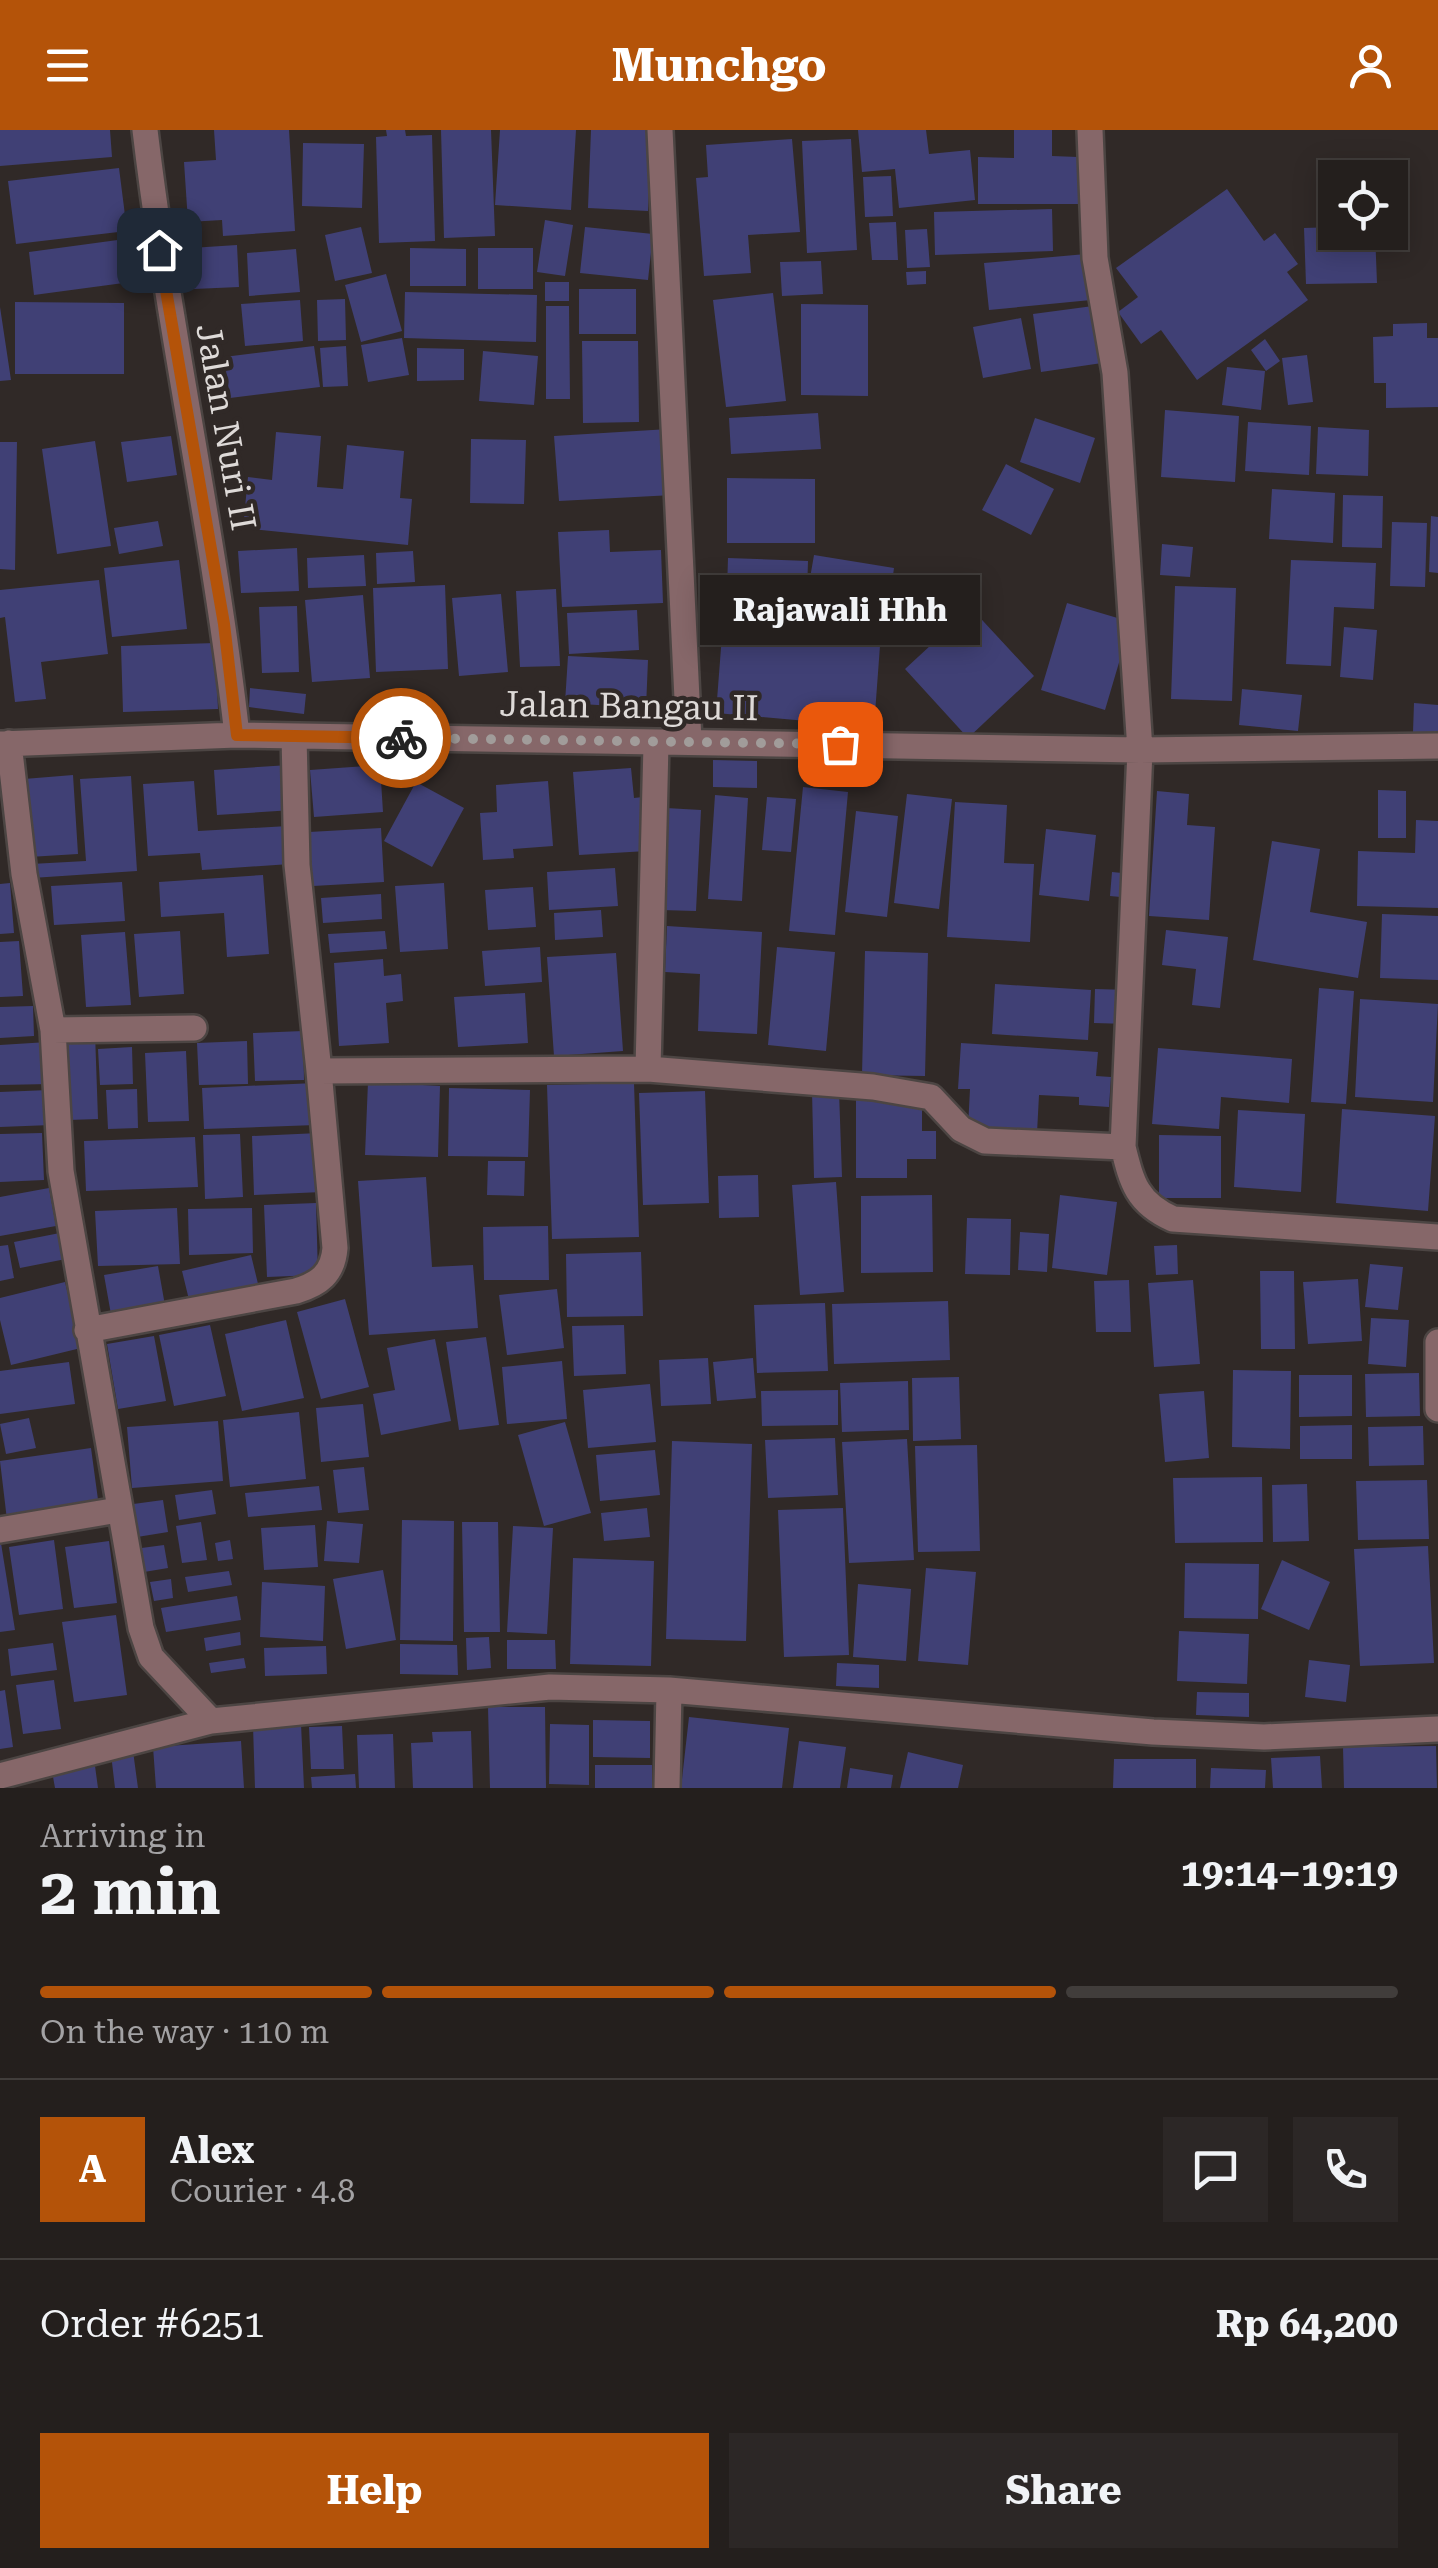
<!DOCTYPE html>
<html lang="en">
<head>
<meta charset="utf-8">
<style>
  :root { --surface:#241f1d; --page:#2c2726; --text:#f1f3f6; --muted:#a3a2a4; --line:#413d3b; --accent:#b45309 }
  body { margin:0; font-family:"Roboto Serif",serif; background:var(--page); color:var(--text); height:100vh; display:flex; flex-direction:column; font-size:38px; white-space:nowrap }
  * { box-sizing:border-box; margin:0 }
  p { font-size:32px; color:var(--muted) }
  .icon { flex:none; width:55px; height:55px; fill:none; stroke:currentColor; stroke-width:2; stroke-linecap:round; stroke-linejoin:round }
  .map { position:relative; height:1658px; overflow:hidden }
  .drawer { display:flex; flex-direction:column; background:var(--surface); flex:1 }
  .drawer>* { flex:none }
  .controls { position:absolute; left:1318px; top:30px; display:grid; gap:20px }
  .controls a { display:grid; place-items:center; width:90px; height:90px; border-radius:0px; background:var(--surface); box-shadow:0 5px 25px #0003,0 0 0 2px var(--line); font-size:50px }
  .pin { position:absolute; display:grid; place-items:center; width:85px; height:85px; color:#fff; margin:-42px; border-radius:20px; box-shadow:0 5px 15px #0006 }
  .courier { position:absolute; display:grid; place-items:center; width:100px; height:100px; margin:-50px; border:8px solid #b45309; border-radius:50%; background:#fff; color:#222; box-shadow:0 2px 12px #0007 }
  .bubble { position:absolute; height:70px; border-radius:0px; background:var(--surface); box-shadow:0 5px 25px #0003,0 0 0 2px var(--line); font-size:32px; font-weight:700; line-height:70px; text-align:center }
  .overview em { font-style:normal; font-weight:700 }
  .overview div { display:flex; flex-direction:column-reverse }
  .overview { display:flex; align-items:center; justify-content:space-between; height:170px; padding:0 40px }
  h1 { font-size:65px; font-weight:700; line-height:75px }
  .bar { display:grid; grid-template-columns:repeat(4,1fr); gap:15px 10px; align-content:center; height:120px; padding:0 40px }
  .bar i { height:12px; border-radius:8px; background:var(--line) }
  .bar .selected { background:var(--accent) }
  .bar p { grid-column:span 4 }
  .line { display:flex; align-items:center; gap:25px; padding:0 40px; border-top:2px solid var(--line) }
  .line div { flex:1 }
  .round { display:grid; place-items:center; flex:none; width:105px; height:105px; border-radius:0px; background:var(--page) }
  .cta { display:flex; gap:20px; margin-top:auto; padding:20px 40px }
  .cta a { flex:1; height:115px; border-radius:0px; background:var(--accent); color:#fff; font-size:40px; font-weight:700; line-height:115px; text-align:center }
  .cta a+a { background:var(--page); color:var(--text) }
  header { display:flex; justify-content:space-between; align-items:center; height:130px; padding:0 40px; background:var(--accent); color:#fff; font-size:45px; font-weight:700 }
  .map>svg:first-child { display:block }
</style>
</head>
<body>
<header><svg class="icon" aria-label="menu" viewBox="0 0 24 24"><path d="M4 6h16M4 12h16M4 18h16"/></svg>Munchgo<svg class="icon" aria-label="person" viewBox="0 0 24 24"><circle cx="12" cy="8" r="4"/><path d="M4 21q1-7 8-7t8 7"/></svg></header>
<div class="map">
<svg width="1438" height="1658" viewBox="0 0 1438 1658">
  <rect width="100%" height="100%" fill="#302927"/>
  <path fill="#404075" d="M0,0H110L112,27L0,36Z
    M214,0H289L295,101L223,106L222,90L188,92L184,32L216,30Z
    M386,0H405L406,6L432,5L435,111L379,113L376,7L387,6Z
    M441,0H491L495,106L444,108Z
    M500,0H576L571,80L495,75Z
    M591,0H652L648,81L588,78Z
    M858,0H926L929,24L970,20L975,70L899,78L895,39L862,42Z
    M1014,0H1052V26L1078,27L1079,74H978V27L1014,28Z
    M792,9L800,102L748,105L751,143L704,146L696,48L708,47L706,15Z
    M851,9L857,120L807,123L802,11Z
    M303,13L364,14L362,78L302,76Z
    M1380,30V48H1335V84H1327L1326,31Z
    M119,38L127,101L16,114L8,51Z
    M891,46L893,86L865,87L863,47Z
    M1227,59L1264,111L1275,103L1298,134L1287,142L1308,170L1197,250L1161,200L1141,214L1118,182L1138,167L1116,138Z
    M1052,79L1053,121L935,125L934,82Z
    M545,90L573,95L565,146L537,142Z
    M896,92L898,130H872L869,93Z
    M361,97L372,143L335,151L325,105Z
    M585,97L653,104L648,150L580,143Z
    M1335,97V102H1375L1377,153L1306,154L1304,98Z
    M927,99L930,137L907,138L905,100Z
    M125,109L131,152L34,165L29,122Z
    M237,115L239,157L194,159L191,118Z
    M410,118L466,119V156H410Z
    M478,118H533V159H478Z
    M296,119L300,162L249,166L247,123Z
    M1086,124L1091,170L989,180L984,133Z
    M821,131L823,164L782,166L780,132Z
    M926,141V154L907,155L906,142Z
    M386,144L402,201L361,212L345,155Z
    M545,152H569V171H545Z
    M579,159H636V204H579Z
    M405,162L537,165L536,212L404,208Z
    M773,163L786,271L726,277L713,170Z
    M345,169L346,210L318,211L317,170Z
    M300,170L303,211L245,216L241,174Z
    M15,172L124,173V244H15Z
    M801,174L868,175V266L801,265Z
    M546,176H569L570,269H546Z
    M1093,176L1102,233L1041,242L1033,184Z
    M0,177L11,250L0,251Z
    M1021,188L1031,239L983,248L973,197Z
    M1427,193V208H1438V277L1386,278V253H1374L1373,207L1393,206V194Z
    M402,208L409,245L368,252L361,215Z
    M1265,209L1280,231L1266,241L1251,220Z
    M582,211H638L639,292L583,293Z
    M314,216L320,257L230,268L224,227Z
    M346,216L348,256L323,257L320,218Z
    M417,218L464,219V250L417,251Z
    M483,221L538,226L534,275L479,271Z
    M1307,225L1313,272L1288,275L1282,228Z
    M1227,237L1265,241L1261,280L1222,275Z
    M1165,280L1239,286L1235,352L1161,347Z
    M818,283L821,319L731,324L729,288Z
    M1035,288L1095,308L1080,353L1020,332Z
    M1248,292L1311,296L1309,345L1245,341Z
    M1318,297L1369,300L1368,346L1316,344Z
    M669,299L673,365L559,371L554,306Z
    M276,302L321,306L317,357L343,359L347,315L404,321L400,368L412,369L408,415L243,398L248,347L272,350Z
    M171,306L177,345L127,352L121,312Z
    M471,309L526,310L524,374L470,373Z
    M95,311L111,416L57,424L42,319Z
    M0,312H17L15,440L0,439Z
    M1006,334L1054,359L1031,405L982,380Z
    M727,348L815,349V413H727Z
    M1272,359L1335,363L1333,413L1269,409Z
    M1343,365L1383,366L1382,418L1342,417Z
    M1431,386L1438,387V443L1429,442Z
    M158,391L163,416L119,424L114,398Z
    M1392,392L1427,393L1425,457L1390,456Z
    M609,400L610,422L661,420L663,473L562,477L558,402Z
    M1162,414L1193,417L1190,447L1160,445Z
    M297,418L299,461L241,463L238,421Z
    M413,421L415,452L377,454L376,423Z
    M364,425L366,456L308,458L307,428Z
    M814,425L894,438L890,467L809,454Z
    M728,428L808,431L806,496L726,492Z
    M179,430L187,499L112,507L104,438Z
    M1291,430L1376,433L1374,479L1334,477L1331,536L1286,534Z
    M99,450L108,524L41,532L46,569L15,572L5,487L0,488V460Z
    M445,455L448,539L376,542L373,458Z
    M1175,456L1236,458L1232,571L1171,569Z
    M556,459L560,536L520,537L516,461Z
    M501,464L508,542L459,546L452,468Z
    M363,465L370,548L312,552L305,470Z
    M818,470L883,475L874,597L716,583L722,505L815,513Z
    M1067,473L1131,492L1105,580L1041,560Z
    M297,476L299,542L262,543L259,477Z
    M971,478L1034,546L968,608L905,539Z
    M637,480L639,520L569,524L567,483Z
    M1344,497L1377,500L1373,550L1340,547Z
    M215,513L218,579L123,582L121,516Z
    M568,526L648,530L646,578L565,573Z
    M250,558L306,564L304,584L249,577Z
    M1242,559L1302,565L1298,601L1239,595Z
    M1414,573L1438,575V604L1413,602Z
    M713,630L757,631V658L713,657Z
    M289,635L293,680L217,685L214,640Z
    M380,635L383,682L314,687L310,640Z
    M631,638L634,668L643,667L647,721L579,725L573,642Z
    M73,645L78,724L29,727L24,649Z
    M131,646L137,741L32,748L31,734L86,731L80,649Z
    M194,651L198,701L288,696L290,734L202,740L200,723L148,726L143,654Z
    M548,651L553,716L513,719L514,728L483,730L480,683L497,682L496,655Z
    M416,652L464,678L432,737L384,711Z
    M803,657L848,662L835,805L789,801Z
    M1378,660L1406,661V708H1378Z
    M1157,661L1189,664L1187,695L1215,697L1209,790L1149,786Z
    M907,664L952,669L939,779L894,773Z
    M715,665L748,668L742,771L708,769Z
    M767,667L796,669L791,722L762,720Z
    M955,672L1007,675L1004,733L1034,734L1030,812L947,807Z
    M666,678L701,680L696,781L661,780Z
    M856,681L898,686L887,787L845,782Z
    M1416,690L1438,691V778L1357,776L1358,721L1415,723Z
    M381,698L384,752L313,756L309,702Z
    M1046,699L1096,705L1089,771L1039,765Z
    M1272,711L1320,719L1310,782L1367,792L1358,848L1253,830Z
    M615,738L618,776L549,780L547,742Z
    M1112,742L1132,744L1131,768L1110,766Z
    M263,745L269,824L227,827L224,783L161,787L159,752Z
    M122,752L125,791L54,795L51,756Z
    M10,753L14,803L0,804V754Z
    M444,753L448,819L400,822L395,756Z
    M533,757L536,797L488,800L485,760Z
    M381,764L382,789L323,793L321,768Z
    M601,780L603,807L555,810L554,783Z
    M1382,784L1438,786V850L1380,848Z
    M667,796L762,802L757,904L698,901L700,844L665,842Z
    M1166,800L1228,807L1220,878L1192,875L1196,839L1162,835Z
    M180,801L184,864L139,867L134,804Z
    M385,801L387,819L330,823L328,804Z
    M125,802L131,875L86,877L81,805Z
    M19,811L23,866L0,867V812Z
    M540,817L542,852L485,856L482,821Z
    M777,817L835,822L826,921L768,915Z
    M865,821L928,823L925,946L862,945Z
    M616,823L623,921L554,926L547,827Z
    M383,829L384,846L401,844L403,871L386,873L389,913L339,916L334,833Z
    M995,854L1091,860L1088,910L992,904Z
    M1319,858L1354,861L1346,974L1311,972Z
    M1095,859L1129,860L1128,894L1094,893Z
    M525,863L528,913L458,917L454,867Z
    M1360,869L1438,874L1433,972L1355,967Z
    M33,876L34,906L0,908V877Z
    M303,901L304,950L255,951L253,903Z
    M95,903L98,989L68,990L64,904Z
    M247,911L248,954L199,955L197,913Z
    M48,912L50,954L0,955V915Z
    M961,913L1098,922L1096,946L1111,947L1109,977L1079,975V967L1039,965L1037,1003L968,998L970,959H958Z
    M132,917L133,954L100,955L98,919Z
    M1158,918L1292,929L1289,973L1221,967L1219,999L1152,994Z
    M186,921L189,991L148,992L145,923Z
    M368,952L440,956L438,1027L365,1025Z
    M315,953L316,995L204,999L202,958Z
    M634,953L639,1107L552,1109L547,955Z
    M449,958L530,960L528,1027L448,1026Z
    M137,959L138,998L108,999L106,960Z
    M49,960L51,995L0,997V962Z
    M705,961L709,1073L643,1075L639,963Z
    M812,961H839L842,1047L814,1048Z
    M856,967H922V1001H936V1029H907V1048H856Z
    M1342,979L1435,986L1428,1081L1336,1073Z
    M1238,980L1305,984L1301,1062L1234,1057Z
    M42,1003L44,1050L0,1052V1004Z
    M319,1003L322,1062L254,1065L252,1006Z
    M240,1004L243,1067L205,1069L203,1005Z
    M1159,1005L1221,1006V1068H1159Z
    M195,1007L198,1057L86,1061L84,1011Z
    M488,1031H525L524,1066L487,1065Z
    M758,1045L759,1087L719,1088L718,1046Z
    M426,1047L432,1137L473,1135L478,1198L369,1205L358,1051Z
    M836,1052L844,1162L800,1165L792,1055Z
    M49,1058L56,1096L0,1106V1067Z
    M932,1065L933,1142L861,1143V1066Z
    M1060,1065L1117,1072L1107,1145L1052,1138Z
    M316,1073L318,1145L267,1147L264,1075Z
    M177,1078L180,1134L98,1136L95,1081Z
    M252,1078L253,1123L189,1125L188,1079Z
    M967,1088L1011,1089L1010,1145L965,1144Z
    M548,1096L549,1150H484L483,1097Z
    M65,1102L71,1128L20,1138L14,1112Z
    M1020,1102L1049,1104L1047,1142L1018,1140Z
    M8,1115L14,1148L0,1151V1116Z
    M1177,1115L1178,1144L1156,1145L1154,1116Z
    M641,1122L643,1186L567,1187L566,1124Z
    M251,1125L260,1162L191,1178L182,1141Z
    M1370,1134L1403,1137L1398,1180L1365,1177Z
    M158,1136L166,1181L112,1190L104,1145Z
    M1260,1141H1294L1295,1219H1261Z
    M1358,1149L1362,1211L1308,1214L1303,1152Z
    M1129,1150L1131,1202H1096L1094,1151Z
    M1193,1150L1200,1234L1154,1237L1148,1153Z
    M65,1152L81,1218L11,1235L0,1190V1168Z
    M557,1159L564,1218L507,1225L499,1165Z
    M345,1169L369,1257L321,1269L297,1182Z
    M948,1171L950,1230L834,1234L832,1174Z
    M825,1173L828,1241L757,1243L754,1175Z
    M1371,1188L1409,1190L1406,1237L1368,1234Z
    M286,1190L304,1268L242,1281L225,1204Z
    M210,1195L226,1266L174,1276L159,1205Z
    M624,1195L626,1244L574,1246L572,1196Z
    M154,1206L166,1271L118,1279L107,1214Z
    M486,1207L499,1295L459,1300L446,1212Z
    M435,1209L451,1291L381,1305L373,1264L395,1260L387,1218Z
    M708,1228L711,1274L661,1276L659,1230Z
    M753,1228L756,1268L717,1271L713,1232Z
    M562,1231L567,1289L507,1294L502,1237Z
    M69,1232L75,1274L0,1284V1241Z
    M1233,1240L1291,1241L1290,1319L1232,1317Z
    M1419,1243L1420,1286L1366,1287L1365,1244Z
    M1299,1245H1352V1286L1299,1287Z
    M959,1247L961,1309L913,1311L912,1248Z
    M908,1251L909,1300L842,1302L840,1253Z
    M650,1254L656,1312L588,1318L583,1260Z
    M838,1260V1295L762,1296L761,1261Z
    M1204,1261L1209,1328L1165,1332L1159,1264Z
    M363,1274L369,1327L321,1332L316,1278Z
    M299,1282L306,1349L230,1357L223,1290Z
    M29,1288L36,1318L6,1324L0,1294Z
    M218,1291L223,1351L132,1358L127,1297Z
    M565,1292L591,1383L544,1396L518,1305Z
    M1352,1295V1329H1300V1296Z
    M1423,1296L1424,1335L1369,1336L1368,1297Z
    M835,1308L838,1365L768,1368L765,1310Z
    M907,1309L914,1430L849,1433L842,1312Z
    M672,1311L752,1314L746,1511L666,1509Z
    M977,1315L980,1421L918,1422L915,1316Z
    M91,1318L99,1377L7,1390L0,1331Z
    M655,1320L660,1365L600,1371L596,1325Z
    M364,1337L369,1380L338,1383L333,1340Z
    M1262,1347L1263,1412L1175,1413L1173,1348Z
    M1427,1350L1429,1409L1358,1410L1356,1351Z
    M1307,1354L1309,1411L1273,1412L1272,1355Z
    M319,1356L322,1380L248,1387L245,1363Z
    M212,1360L216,1384L179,1390L175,1365Z
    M163,1370L168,1402L131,1408L126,1375Z
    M647,1378L650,1407L604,1411L601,1383Z
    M843,1378L849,1525L784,1527L778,1380Z
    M402,1390L454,1391L453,1511L400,1510Z
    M327,1391L363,1394L359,1433L324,1431Z
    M201,1392L207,1430L182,1433L176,1396Z
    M462,1392H498L500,1502H464Z
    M315,1395L318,1437L264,1440L261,1398Z
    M513,1396L553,1398L547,1504L507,1502Z
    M0,1407L15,1500L0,1502Z
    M54,1410L63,1479L19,1485L9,1417Z
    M230,1410L233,1429L218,1431L215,1413Z
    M109,1411L117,1473L74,1478L65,1417Z
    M164,1415L168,1438L138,1443L134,1419Z
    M1428,1416L1434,1533L1360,1536L1354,1419Z
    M573,1428L654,1431L651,1536L570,1534Z
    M1282,1430L1330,1452L1309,1500L1261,1479Z
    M1185,1433L1259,1434L1258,1489L1184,1488Z
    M926,1438L976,1442L968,1535L918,1531Z
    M383,1440L396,1510L346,1519L333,1449Z
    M229,1441L232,1455L188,1462L185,1447Z
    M171,1449L173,1468L154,1471L150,1452Z
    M262,1452L325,1456L323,1511L260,1507Z
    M858,1454L911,1459L906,1531L853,1527Z
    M237,1466L241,1490L166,1502L161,1478Z
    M116,1485L127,1565L74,1572L62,1492Z
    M1179,1501L1249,1504L1247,1554L1177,1551Z
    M240,1502L241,1515L206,1521L204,1508Z
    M489,1507L491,1538L467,1540L466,1508Z
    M507,1510H555L556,1539H507Z
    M53,1513L57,1540L11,1546L8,1519Z
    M400,1514L457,1515L458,1545L400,1544Z
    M326,1516L327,1544L265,1546L264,1518Z
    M244,1528L246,1538L211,1543L209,1533Z
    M1309,1530L1350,1535L1346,1572L1305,1567Z
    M837,1533L879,1535V1558L836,1556Z
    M54,1550L61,1599L23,1604L16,1555Z
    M5,1560L13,1617L0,1619V1561Z
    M1197,1562L1249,1563V1587L1196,1585Z
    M488,1577H545L546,1658H490Z
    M689,1587L789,1598L782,1658H681Z
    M593,1590L650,1591V1628L593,1627Z
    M301,1594L304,1658H255L253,1596Z
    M550,1594L589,1595V1655L549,1654Z
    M342,1596L344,1639H311L309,1597Z
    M471,1601L473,1658H413L411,1613L433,1612L432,1602Z
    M393,1604L395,1658H359L357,1605Z
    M241,1611L244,1658H156L153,1617Z
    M799,1611L846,1617L840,1658H793Z
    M1436,1616L1437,1658H1344L1343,1617Z
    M133,1621L138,1658H115L111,1624Z
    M908,1622L963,1635L958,1658H900Z
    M1320,1626L1322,1658H1273L1271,1628Z
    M1114,1629H1196V1658H1113Z
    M595,1635H652V1658H595Z
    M95,1636L98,1658H55L52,1641Z
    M850,1638L893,1645L891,1658H847Z
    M1211,1638L1266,1640L1265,1658H1210Z
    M355,1644L356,1658H312L311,1647Z"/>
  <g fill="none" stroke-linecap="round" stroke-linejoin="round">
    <defs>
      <path id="minor" d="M145,0C169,203 214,402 237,605
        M660,0L689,611
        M1090,0L1095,128L1115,243L1140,620L1123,1017C1132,1053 1137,1073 1173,1089L1438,1107
        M294,606L297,735L319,941
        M9,613L24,744L53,900L61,1041L141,1498L151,1527L211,1591
        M0,614L237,605L1140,620L1438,616
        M53,900L194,898
        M648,939L656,614
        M87,1200L296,1161C319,1154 333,1144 335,1118L319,941L648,939L873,957L931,967L961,999L985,1011L1123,1017
        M1438,1212V1279
        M0,1400L118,1380
        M0,1646L211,1591L550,1557L669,1560L1153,1602L1264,1607L1438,1599
        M667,1658L669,1560"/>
    </defs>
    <use href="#minor" stroke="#4c4543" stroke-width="30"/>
    <use href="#minor" stroke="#866769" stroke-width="25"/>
  </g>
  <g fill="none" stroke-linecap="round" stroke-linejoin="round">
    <path stroke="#a19c9a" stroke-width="10" stroke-dasharray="0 18" d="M401,608L840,614"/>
    <path stroke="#b45309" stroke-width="12" d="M159,120L224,494L237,605L401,608"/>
  </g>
  <g text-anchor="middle" stroke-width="9" stroke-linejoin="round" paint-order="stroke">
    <g font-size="35" fill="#dedad8" stroke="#302927">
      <text transform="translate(226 297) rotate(80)" y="12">Jalan Nuri II</text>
      <text transform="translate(629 576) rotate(1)" y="12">Jalan Bangau II</text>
    </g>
  </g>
</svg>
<div class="controls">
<a><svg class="icon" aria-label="locate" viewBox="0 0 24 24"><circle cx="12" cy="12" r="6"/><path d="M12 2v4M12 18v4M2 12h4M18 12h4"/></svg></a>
</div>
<div class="pin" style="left:840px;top:614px;background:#ea580c"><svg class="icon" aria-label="bag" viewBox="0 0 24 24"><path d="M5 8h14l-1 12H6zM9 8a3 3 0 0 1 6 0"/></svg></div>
<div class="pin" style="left:159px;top:120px;background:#1f2937"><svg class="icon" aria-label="home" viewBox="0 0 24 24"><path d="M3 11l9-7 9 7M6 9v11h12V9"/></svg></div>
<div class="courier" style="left:401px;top:608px"><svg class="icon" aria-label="bike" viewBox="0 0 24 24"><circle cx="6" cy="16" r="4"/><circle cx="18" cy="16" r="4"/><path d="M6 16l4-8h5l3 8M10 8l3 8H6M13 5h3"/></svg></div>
<div class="bubble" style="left:700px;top:445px;width:280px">Rajawali Hhh</div>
</div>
<section class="drawer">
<div class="overview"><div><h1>2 min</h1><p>Arriving in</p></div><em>19:14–19:19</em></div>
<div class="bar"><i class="selected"></i><i class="selected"></i><i class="selected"></i><i></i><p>On the way · 110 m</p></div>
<div class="line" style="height:180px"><b class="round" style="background:var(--accent);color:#fff">A</b><div><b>Alex</b><p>Courier · 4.8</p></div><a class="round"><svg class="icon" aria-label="chat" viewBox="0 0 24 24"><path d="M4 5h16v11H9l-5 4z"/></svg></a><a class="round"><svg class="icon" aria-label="phone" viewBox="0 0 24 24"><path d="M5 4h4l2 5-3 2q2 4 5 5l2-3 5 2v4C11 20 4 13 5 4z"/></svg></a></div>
<div class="line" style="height:130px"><div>Order #6251</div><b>Rp 64,200</b></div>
<div class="cta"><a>Help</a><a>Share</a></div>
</section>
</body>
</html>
